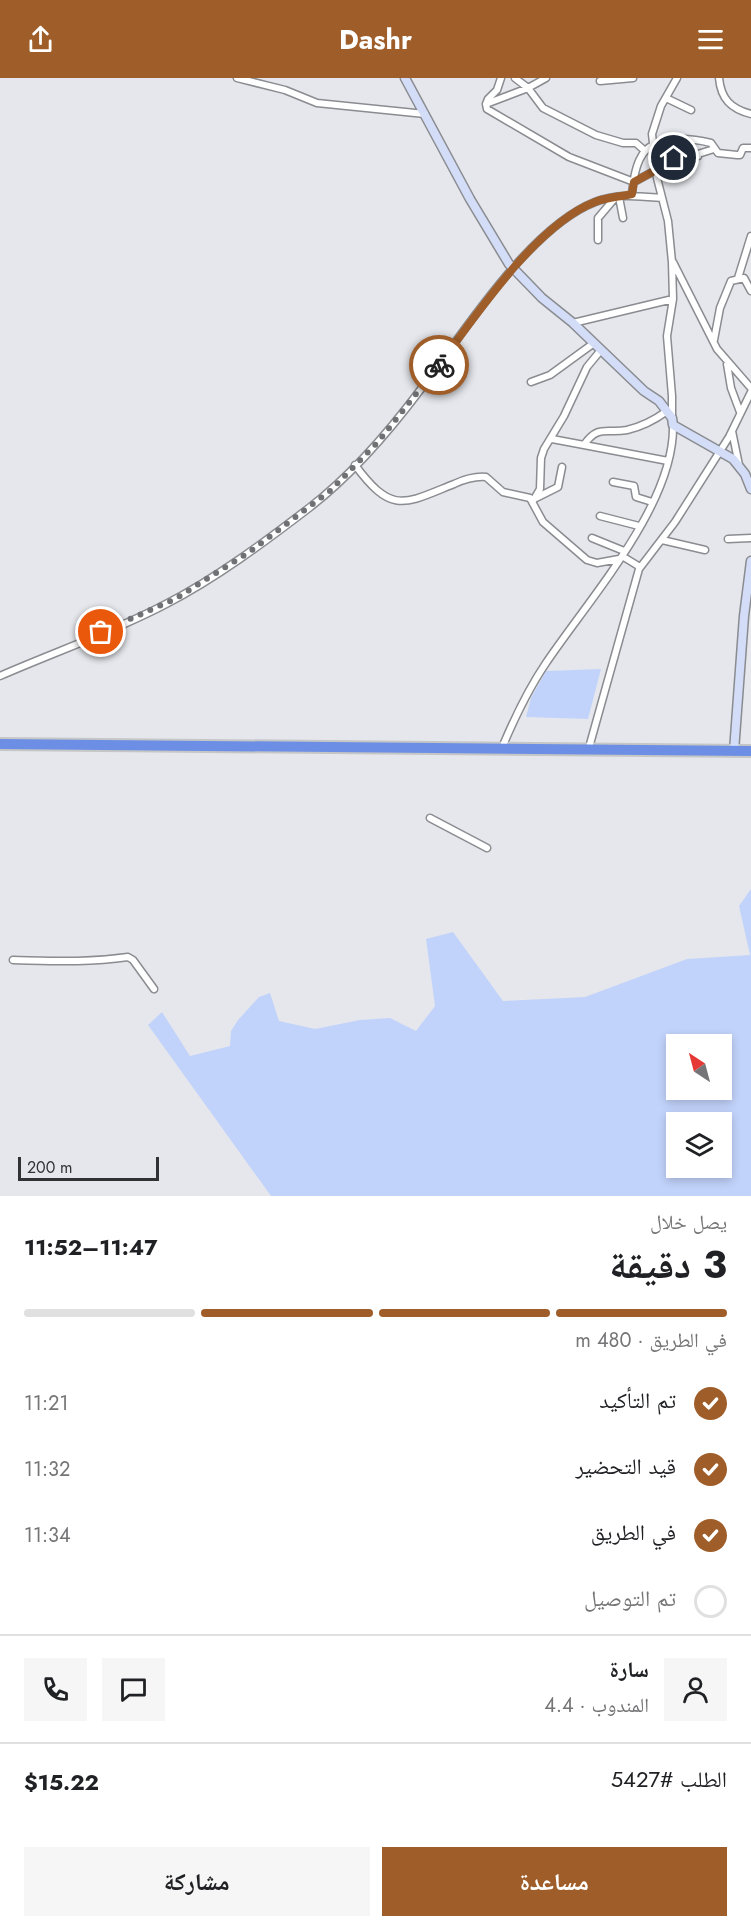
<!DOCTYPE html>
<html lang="ar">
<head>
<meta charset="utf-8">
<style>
  :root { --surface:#fff; --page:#f6f6f6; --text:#202124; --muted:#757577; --line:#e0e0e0; --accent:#9f5e29 }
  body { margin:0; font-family:Jost,"Noto Naskh Arabic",sans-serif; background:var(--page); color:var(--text); direction:rtl; height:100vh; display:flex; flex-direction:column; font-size:22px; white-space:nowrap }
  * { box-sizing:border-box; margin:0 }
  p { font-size:20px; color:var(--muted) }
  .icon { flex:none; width:33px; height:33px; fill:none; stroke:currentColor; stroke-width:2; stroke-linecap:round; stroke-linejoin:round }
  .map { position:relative; height:1118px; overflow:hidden; direction:ltr }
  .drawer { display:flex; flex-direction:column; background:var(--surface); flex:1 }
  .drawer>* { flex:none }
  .needle { width:39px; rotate:324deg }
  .buttons { position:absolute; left:666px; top:956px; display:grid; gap:12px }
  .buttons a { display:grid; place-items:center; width:66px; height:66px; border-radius:0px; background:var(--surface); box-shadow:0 3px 9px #0003; font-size:30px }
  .scale { position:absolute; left:18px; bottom:15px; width:141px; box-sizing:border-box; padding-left:6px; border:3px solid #313234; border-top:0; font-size:16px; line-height:21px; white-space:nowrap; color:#313234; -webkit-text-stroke:4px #e5e7ec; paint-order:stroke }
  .pin { position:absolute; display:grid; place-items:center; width:51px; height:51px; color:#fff; margin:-26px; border:3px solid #fff; border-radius:50%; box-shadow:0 2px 6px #0007 }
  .courier { position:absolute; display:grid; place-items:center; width:60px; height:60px; margin:-30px; border:4px solid #9f5e29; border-radius:50%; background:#fff; color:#222; box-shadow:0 2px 8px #0007 }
  .overview em { font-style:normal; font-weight:700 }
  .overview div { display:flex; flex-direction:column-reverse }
  .overview { display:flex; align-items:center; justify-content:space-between; height:102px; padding:0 24px }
  h1 { font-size:39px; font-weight:700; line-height:45px }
  .bar { display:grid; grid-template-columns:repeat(4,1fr); gap:9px 6px; align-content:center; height:72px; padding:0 24px }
  .bar i { height:8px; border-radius:4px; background:var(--line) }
  .bar .current { background:var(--accent) }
  .bar p { grid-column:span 4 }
  .line { display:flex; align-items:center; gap:15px; padding:0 24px; border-top:2px solid var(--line) }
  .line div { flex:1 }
  .round { display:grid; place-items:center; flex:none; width:63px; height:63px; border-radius:0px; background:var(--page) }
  ol { padding:0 24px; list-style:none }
  li { display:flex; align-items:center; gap:18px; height:66px }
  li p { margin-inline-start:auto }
  li .icon { padding:6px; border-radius:50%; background:var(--accent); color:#fff; stroke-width:4 }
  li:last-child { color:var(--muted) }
  li i { width:33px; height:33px; border:3px solid var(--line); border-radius:50% }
  .action { display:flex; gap:12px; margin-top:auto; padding:12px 24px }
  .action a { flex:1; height:69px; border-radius:0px; background:var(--accent); color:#fff; font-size:24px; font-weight:700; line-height:69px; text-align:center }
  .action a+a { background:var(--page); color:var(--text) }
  header { display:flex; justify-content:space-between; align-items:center; height:78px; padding:0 24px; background:var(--accent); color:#fff; font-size:27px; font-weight:700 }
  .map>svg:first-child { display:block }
</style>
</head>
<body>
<header><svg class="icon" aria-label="menu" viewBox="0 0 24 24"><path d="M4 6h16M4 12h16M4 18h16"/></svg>Dashr<svg class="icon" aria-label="share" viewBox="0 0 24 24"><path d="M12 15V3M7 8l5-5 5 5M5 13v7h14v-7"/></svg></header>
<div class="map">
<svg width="751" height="1118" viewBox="0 0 751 1118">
  <rect width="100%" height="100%" fill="#e5e7ec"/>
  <path fill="#c2d3fb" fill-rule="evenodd" d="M601,591L588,641L526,639L531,620L546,593Z
    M751,811V1118H271L148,947L162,934L190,978L230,968L231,953L238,942L259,919L270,915L279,943L315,951L360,942L390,940L416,953L435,928L426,861L453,854L503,923L585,919L687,881L750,877L739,828ZM676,966H722V1011H676ZM676,1044H722V1089H676Z"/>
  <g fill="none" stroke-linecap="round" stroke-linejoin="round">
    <defs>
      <path id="street" d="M237,0L285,12L317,25L425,36
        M515,0L528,10L543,30L596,57L623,65H636L645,73
        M719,0C721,21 731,31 751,36
        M600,3L633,0
        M666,20L691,32
        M486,26L487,31L569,79L634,104L656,92
        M486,26L528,10L546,0
        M486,26L488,21L497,12L501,0
        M655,80L698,78V76L714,71
        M632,116C633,105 635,89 641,79C653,56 690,60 711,65L718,75L737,77H740L743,70H751
        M619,119L623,140
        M598,162V140L615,120
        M673,184L717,271L751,310
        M738,200L751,158
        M573,245L673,221
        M714,262L720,230L731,203L744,200L751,213
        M727,286L731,310L740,334
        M531,304L550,297L594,265
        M672,339V318L667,258L673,221L672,184L668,143L657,100L652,56L661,28L677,0
        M732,353L739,387
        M552,361L584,367C598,346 607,356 627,352C640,349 656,341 667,333
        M584,367L668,383
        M355,387C392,437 404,426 454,406C465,401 474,398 486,399L503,414L530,420L543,444L587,482L597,485L619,481
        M613,404L634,408L636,419L652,424
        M536,420L558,409L562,389
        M533,423L540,411L541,380L544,371L564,338L587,289L601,272
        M600,438L639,448
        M592,460L624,473
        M728,461L751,460
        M662,462L705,472
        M622,478L640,489
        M0,598C55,574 113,554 166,526C215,501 266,463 309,430C352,397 388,355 421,311C463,255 529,150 595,124C617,115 639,118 662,120
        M504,665C516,637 529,610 546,585C589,521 675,426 673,347
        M590,666L639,491L675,444L729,359L751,314
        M430,740L487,770
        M13,882C54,883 86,885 128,879L133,882L154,911"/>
      <path id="secondary" d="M405,0L470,121L509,186L542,220L573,245L644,313L659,323L672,340L673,347L733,381L745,396L751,411
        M734,673L744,538L751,483"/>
      <path id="highway" d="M0,666L751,673"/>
    </defs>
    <use href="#street" stroke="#8a8c90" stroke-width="9"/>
    <use href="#secondary" stroke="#8a8c90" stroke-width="11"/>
    <use href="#highway" stroke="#c5c6c6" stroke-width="14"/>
    <use href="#street" stroke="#fff" stroke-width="6"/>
    <use href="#secondary" stroke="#d3ddf7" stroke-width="8"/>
    <use href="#highway" stroke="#6c8ee5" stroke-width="10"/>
  </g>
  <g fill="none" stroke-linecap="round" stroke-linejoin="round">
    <path stroke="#707174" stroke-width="6" stroke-dasharray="0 10.8" d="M101,554L175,521L248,475L330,413L378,364L439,287"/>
    <path stroke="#9f5e29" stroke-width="8" d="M439,287C476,237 537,146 595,124C607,119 620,119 632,116L634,104L656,92L655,80H674"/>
  </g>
</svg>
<div class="buttons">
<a><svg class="needle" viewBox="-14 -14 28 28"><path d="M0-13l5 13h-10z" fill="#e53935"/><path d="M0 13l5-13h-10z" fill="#757577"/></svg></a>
<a><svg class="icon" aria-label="layers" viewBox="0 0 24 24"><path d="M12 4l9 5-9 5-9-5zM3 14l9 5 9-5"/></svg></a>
</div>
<div class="scale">200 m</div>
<div class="pin" style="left:101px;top:554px;background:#ea580c"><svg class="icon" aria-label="bag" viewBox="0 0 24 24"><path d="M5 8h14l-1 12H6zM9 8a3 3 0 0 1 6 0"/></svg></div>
<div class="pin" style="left:674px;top:80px;background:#1f2937"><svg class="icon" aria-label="home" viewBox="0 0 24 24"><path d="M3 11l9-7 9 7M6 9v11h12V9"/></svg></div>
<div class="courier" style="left:439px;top:287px"><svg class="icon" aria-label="bike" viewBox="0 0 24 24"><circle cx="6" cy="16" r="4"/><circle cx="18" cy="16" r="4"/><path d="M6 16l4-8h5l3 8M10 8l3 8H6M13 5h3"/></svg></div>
</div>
<section class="drawer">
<div class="overview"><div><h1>3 دقيقة</h1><p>يصل خلال</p></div><em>11:47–11:52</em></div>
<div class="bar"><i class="current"></i><i class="current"></i><i class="current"></i><i></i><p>في الطريق · 480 m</p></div>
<ol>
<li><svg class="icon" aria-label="check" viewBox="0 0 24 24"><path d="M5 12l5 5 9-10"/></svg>تم التأكيد<p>11:21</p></li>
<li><svg class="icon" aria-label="check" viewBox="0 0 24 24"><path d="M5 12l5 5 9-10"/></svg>قيد التحضير<p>11:32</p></li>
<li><svg class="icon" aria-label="check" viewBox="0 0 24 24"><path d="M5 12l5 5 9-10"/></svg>في الطريق<p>11:34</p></li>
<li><i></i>تم التوصيل</li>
</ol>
<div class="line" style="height:108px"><a class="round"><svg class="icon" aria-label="person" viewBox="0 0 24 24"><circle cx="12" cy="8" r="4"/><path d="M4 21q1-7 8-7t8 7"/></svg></a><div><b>سارة</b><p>المندوب · 4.4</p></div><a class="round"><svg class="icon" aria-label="chat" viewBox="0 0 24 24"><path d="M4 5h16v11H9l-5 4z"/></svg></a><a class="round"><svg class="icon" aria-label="phone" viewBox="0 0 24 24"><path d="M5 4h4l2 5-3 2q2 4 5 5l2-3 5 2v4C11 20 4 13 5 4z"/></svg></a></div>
<div class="line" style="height:78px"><div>الطلب #5427</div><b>$15.22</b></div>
<div class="action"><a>مساعدة</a><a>مشاركة</a></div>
</section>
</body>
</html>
